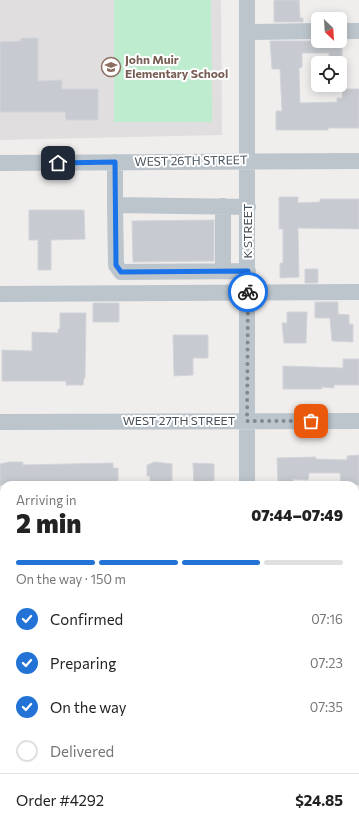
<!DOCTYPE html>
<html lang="en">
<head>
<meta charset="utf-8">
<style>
  :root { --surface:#fff; --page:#f2f2f2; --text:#222; --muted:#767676; --line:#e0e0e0; --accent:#2273d5 }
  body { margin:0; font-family:Commissioner,sans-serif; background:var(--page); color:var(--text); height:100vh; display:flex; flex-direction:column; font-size:15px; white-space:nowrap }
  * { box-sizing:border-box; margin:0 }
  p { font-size:13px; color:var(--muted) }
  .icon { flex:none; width:22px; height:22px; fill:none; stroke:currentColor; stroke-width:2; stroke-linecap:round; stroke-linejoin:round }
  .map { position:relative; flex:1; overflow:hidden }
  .panel { position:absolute; left:0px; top:481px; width:359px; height:352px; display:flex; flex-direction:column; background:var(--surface); border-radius:12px 12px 0 0; box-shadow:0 2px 10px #0003 }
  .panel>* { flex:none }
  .needle { width:26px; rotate:155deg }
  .controls { position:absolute; left:311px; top:12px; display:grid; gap:8px }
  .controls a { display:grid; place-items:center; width:36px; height:36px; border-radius:6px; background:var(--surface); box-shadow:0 2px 10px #0003; font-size:20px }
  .pin { position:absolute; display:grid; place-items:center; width:34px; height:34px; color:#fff; margin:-17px; border-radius:8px; box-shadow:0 2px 6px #0006 }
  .courier { position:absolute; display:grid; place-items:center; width:40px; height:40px; margin:-20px; border:3px solid #1a73e8; border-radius:50%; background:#fff; color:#222; box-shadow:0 1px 5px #0007 }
  .head em { font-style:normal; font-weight:800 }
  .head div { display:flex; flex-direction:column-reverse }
  .head { display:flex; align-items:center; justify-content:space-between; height:68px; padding:0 16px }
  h1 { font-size:26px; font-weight:800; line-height:30px }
  .bar { display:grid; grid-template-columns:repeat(4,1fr); gap:6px 4px; align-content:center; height:48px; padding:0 16px }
  .bar i { height:5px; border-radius:3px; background:var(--line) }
  .bar .selected { background:var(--accent) }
  .bar p { grid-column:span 4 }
  .line { display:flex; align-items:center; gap:10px; padding:0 16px; border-top:1px solid var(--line) }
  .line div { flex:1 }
  ol { padding:0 16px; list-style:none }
  li { display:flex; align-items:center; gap:12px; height:44px }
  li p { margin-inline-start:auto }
  li .icon { padding:4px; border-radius:50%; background:var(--accent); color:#fff; stroke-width:4 }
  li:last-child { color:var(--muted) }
  li i { width:22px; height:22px; border:2px solid var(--line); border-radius:50% }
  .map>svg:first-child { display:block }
</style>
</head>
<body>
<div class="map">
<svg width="359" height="833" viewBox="0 0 359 833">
  <rect width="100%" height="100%" fill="#f0eded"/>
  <path fill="#e1dedf" d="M0,0H221L222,135L0,140Z"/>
  <path fill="#bdeccf" d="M114,0H211L212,122H114Z
    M355,694H359V800L355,801Z
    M0,696H4V824L0,825Z"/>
  <path fill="#8cd5e7" d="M359,728V773H355V729Z
    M4,744V801H0V745Z"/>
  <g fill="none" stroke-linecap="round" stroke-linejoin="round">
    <path stroke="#8cd5e7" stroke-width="4.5" d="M261,833H280"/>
  </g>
  <path fill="#c7cad0" stroke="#d2d4d9" d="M274,0H299L300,18H303V22H274Z
    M21,38H38V81L62,80V89H98V120H66L65,112H0V42L21,41Z
    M270,41H342V59L329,60V53H302V67L299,68L300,103L337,102V98H342L343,89H359V128H328V130H276V111H282L280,69H272Z
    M279,197H298V203L320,202V199H359V229L298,228L299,277L280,278V263H283V229H279Z
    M29,210H84L85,239L51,240V270H38V240H29Z
    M214,220V261L133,262L132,221Z
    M305,269H318V283H305Z
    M315,302H338V314L349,315V324H353V342L332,341L330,318H315Z
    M93,303H119V322H93Z
    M287,312H307L306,343H284L282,323H287Z
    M60,313H86L85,378H84L83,385H66V381H2V350L32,351V332L58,333V329H60Z
    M173,335H208V358H193V375L174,376Z
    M343,359H359V385H334V388L322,387V389H283V366L343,368Z
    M359,455V485L341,484L340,473H309L308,480L293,479V485H278L277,458L316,457L315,459L347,460V456Z
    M9,462H23V465L113,463V468H118V485H0V464Z
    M155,462L172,464V485H150V476H147V465Z
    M193,463L214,464V485H194Z"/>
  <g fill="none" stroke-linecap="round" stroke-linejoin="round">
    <path stroke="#77c89f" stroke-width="2.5" stroke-dasharray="3 2" stroke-linecap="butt" d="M355,719H359
      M0,728H4"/>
    <path stroke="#bcc5cc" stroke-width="16" d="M247,0V485
      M340,31H359
      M248,32L318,31
      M0,163L359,161
      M115,205V162
      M223,206V271
      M248,207L115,205L116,265L121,272L248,271
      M0,294L359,292
      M0,422L359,421
      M355,551H359
      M0,553H4
      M355,682H359
      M0,684H4
      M355,810H359
      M16,833L44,829"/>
  </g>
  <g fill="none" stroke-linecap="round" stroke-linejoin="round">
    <path stroke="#82888d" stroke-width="4" stroke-dasharray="0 7.2" d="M248,292L247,421H311"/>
    <path stroke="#1a73e8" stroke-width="5" d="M58,163L115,162L116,265L121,272L248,271V292"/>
  </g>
  <defs>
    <symbol id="school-ring" viewBox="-11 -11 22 22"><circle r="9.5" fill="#fff" stroke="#8d6e63" stroke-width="1.5"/><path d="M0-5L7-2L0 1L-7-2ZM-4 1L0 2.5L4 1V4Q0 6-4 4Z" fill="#8d6e63"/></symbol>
  </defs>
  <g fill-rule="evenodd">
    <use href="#school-ring" x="100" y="56" width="22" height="22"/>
  </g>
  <g text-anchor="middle" stroke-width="4" stroke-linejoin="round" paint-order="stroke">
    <g font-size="12" font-weight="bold" fill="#785e54" stroke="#fff" text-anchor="start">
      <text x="125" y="64">John Muir<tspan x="125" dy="14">Elementary School</tspan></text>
    </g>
    <g font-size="12" fill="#47515a" stroke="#fff">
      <text transform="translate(191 161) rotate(-1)" y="4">WEST 26TH STREET</text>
      <text transform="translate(248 231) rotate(-90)" y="4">K STREET</text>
      <text x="179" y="425">WEST 27TH STREET</text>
    </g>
  </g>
</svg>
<div class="controls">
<a><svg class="needle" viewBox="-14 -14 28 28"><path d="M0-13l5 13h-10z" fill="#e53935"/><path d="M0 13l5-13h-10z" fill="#767676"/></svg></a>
<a><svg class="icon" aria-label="locate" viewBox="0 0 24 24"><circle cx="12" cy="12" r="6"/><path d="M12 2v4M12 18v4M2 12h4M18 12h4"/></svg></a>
</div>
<div class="pin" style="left:311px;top:421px;background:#ea580c"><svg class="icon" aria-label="bag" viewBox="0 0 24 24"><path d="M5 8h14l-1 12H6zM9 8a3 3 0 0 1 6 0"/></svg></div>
<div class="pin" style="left:58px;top:163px;background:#1f2937"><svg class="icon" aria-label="home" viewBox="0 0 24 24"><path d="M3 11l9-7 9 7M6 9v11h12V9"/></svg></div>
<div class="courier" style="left:248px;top:292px"><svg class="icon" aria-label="bike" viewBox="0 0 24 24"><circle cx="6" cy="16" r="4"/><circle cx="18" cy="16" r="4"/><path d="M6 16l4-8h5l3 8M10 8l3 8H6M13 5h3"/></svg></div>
<section class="panel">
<div class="head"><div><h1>2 min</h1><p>Arriving in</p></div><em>07:44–07:49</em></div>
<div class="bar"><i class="selected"></i><i class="selected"></i><i class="selected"></i><i></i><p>On the way · 150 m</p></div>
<ol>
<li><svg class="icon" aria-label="check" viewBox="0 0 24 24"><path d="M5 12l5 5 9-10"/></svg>Confirmed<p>07:16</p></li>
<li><svg class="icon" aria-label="check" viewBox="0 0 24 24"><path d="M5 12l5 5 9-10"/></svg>Preparing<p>07:23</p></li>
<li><svg class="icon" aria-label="check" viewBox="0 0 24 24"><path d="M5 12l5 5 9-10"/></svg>On the way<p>07:35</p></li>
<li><i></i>Delivered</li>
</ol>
<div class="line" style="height:52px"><div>Order #4292</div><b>$24.85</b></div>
</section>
</div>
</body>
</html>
